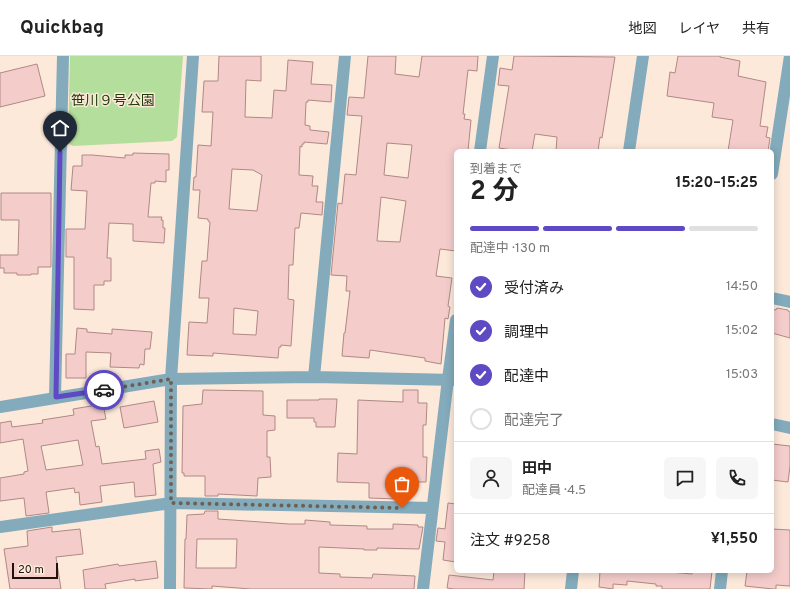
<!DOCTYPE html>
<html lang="ja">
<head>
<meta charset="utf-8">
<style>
  :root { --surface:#fff; --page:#f6f6f6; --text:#222; --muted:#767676; --line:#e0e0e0; --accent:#5e4ac3 }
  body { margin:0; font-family:Overpass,"Noto Sans JP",sans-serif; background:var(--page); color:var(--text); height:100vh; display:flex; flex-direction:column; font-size:15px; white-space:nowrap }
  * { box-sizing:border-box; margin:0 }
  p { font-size:13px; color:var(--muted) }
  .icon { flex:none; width:22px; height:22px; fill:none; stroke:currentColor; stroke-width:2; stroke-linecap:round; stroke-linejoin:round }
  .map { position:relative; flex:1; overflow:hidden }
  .panel { position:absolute; left:454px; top:93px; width:320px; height:424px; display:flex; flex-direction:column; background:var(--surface); border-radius:6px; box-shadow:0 2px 10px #0003 }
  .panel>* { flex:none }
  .scale { position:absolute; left:12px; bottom:10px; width:46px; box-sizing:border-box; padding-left:4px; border:2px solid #1f140b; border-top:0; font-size:11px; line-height:14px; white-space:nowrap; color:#1f140b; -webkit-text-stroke:3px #fce9da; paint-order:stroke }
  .pin { position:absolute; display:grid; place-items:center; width:34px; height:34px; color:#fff; margin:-41px -17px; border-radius:50% 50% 50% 0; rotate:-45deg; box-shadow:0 0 4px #0007 }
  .pin .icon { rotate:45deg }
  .courier { position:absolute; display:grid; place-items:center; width:40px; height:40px; margin:-20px; border:3px solid #5e4ac3; border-radius:50%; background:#fff; color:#222; box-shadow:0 1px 5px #0007 }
  .summary em { font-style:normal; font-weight:700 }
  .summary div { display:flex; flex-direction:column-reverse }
  .summary { display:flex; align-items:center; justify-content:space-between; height:68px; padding:0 16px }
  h1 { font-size:26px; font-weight:700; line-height:30px }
  .bar { display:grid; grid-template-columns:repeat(4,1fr); gap:6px 4px; align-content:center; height:48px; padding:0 16px }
  .bar i { height:5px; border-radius:3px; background:var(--line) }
  .bar .on { background:var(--accent) }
  .bar p { grid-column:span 4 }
  .line { display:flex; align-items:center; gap:10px; padding:0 16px; border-top:1px solid var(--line) }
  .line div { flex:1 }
  .round { display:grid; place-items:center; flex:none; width:42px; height:42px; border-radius:6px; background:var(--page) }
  ol { padding:0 16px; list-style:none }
  li { display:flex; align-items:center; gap:12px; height:44px }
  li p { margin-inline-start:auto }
  li .icon { padding:4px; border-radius:50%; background:var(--accent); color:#fff; stroke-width:4 }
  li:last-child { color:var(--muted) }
  li i { width:22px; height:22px; border:2px solid var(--line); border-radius:50% }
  header { display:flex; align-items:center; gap:24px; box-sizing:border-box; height:56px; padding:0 20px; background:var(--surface); border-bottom:1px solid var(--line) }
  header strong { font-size:19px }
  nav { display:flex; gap:22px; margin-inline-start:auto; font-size:14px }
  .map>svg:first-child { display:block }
</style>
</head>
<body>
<header>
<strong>Quickbag</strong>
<nav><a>地図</a><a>レイヤ</a><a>共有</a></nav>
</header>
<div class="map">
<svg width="790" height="533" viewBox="0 0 790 533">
  <rect width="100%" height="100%" fill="#fce9da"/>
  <path fill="#b4de9b" d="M70,0H183L177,81L172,85L73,90L68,87Z"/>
  <path fill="#f4cdcb" stroke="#b08886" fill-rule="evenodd" d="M219,0H261V25L246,24L245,61L272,62L274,34L286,35L288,4L313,6L311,28L332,29L331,46L308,44V46H306L305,69L310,70V74L329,76L327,88L304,86V88H302V91L300,90L299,119L313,120L312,130H318L316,146H323L322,159L301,157L299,172H295L293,209H289L288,243L294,244L291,290L281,289V291H279L278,302L213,297V300L187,299L189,266L207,267L209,242H199L202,205H207L210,166L208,165V163L198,162L200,134H193L194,121H196L198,89L211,90L213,56H202L204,25H218ZM232,113L253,114L262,119L257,155L229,153ZM234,252L258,255L256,279L233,278Z
    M368,0H396L395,18L419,21L422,0H478L477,15L468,14L463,58H465L464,63L471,64L468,95H456V195L440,193L436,220L452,222L448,250L450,251L448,263L445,262L441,308L425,305V302L370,294L369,302L342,300L344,277H345L350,235H346L347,220L331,219L338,147L342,148L345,118L356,119L362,60L347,59L349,41L364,42ZM387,87L412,89L408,122L384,119ZM381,141L406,145L400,186L377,185Z
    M514,0L615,1L602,82L600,81L598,95H556L557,81L535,78L532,95H519L499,92L509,30L498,29L500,12L512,14Z
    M678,0H720V1L740,5L738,20L766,26L760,70L768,71L766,81L770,82L768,95H728L733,64L712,61L714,47L667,40L670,16L675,17Z
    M37,8L45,40L0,51V17Z
    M133,97L169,98V114H166V126L155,125V127H151L148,161H162L161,164H163V172H165L164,187L133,185V168L109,167L107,202H111V225H104V229H94V254L74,253V201H66V173H85L87,135L71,134L73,110H82V99H92L125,102V99H133Z
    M1,137H51V211H38V218H31V219H17V217H4V212H0V199H18L19,164H1Z
    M777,252L788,254V255L790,256V282L772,277V253L776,254Z
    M77,272L87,273V276L112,278V273L152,276L150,293H145L144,309L140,308L139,312L110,311L111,297L86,296V322H66V298H75Z
    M203,334L263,335V359L275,360V374L267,375V401H270L271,421L258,422L257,440L218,438V440H205V420H184V417H182L183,350L202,348Z
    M403,334H418V347H427L426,369H423V401H427L426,426H397V443L369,442V427L337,426L338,397L357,398L358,344L403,346Z
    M319,343H337L335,371H316V366H314V362H287V344H319Z
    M154,345L158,366L124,372L120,351Z
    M103,348L106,363L91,365L96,391L99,390L102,408L146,403L145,395L159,393L161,406L153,408L156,439L135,441L134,426L100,430L102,446L80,449L79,436L75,437L74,432L46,436L49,457L26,460L24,442L0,445V422L24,418V416L28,415L23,383L0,387V367L11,365L12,371L43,367L42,364L74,359L73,353ZM78,384L83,409L46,414L41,390Z
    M772,388L790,390V410L788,426L772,424Z
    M448,447L456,448V506L443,504L445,486L436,485L438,472L445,473Z
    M205,455H218V463L289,468H305V464L330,466V469L367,470V473H393V468L418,469V471H423L419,493L377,492V494H364V493L319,491V517L340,518V521L372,522L373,518L415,520L414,533H251L212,530V533L184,532L185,483H186L187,459L204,458ZM197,483H237L236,512H196Z
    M52,471V476L80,473L83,498L56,501L61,533H10L4,493L28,490L27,475Z
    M772,473L790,474V530L776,529V533H773L745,530L747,515H772Z
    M156,505L158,522L135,525V523L105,528L106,533H85L83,514L118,508L119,510Z
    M494,515H525L524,533H454L447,532L449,519L493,524Z
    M600,515H658L692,518V515H712L710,533H662V530H656V528L627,525V529L613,528V533L599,531Z"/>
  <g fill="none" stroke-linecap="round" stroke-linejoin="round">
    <path stroke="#83abbb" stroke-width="12" d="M480,95L493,0
      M629,95L643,0
      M772,118L790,0
      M772,242L790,246
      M314,321L345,0
      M55,341L63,0
      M0,351L171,323L314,321L456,324
      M772,368L790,372
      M0,471L171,447L432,452
      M170,533L171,323L193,0
      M423,533L448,323L456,264
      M571,533L573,515
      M720,533L722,515"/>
  </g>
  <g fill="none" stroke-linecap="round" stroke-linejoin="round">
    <path stroke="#6c5f53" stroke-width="4" stroke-dasharray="0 7.2" d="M104,334L171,323V447L402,452"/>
    <path stroke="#5e4ac3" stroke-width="5" d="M60,96L56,341L104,334"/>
  </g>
  <g text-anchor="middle" stroke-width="3" stroke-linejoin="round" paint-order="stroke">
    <g font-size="14" fill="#1f3b07" stroke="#fce9da">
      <text x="113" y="49">笹川９号公園</text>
    </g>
  </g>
</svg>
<div class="scale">20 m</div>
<div class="pin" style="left:402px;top:452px;background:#ea580c"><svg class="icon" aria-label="bag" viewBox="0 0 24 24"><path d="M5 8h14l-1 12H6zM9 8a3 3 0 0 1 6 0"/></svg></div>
<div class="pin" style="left:60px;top:96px;background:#1f2937"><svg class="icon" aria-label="home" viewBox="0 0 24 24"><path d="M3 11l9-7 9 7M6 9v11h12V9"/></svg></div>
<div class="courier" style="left:104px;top:334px"><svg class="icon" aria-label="car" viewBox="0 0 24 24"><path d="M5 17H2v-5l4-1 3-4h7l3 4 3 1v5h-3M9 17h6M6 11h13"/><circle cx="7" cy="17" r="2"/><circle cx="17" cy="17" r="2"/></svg></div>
<section class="panel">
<div class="summary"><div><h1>2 分</h1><p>到着まで</p></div><em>15:20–15:25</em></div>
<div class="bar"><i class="on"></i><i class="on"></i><i class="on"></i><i></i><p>配達中 · 130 m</p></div>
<ol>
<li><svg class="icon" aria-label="check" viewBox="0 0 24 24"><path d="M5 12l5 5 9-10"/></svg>受付済み<p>14:50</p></li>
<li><svg class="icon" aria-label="check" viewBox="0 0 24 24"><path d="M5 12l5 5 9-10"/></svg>調理中<p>15:02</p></li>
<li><svg class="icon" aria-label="check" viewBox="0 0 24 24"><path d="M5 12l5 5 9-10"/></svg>配達中<p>15:03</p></li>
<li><i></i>配達完了</li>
</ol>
<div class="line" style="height:72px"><a class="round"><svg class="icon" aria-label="person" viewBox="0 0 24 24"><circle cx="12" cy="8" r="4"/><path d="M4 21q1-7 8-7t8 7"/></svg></a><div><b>田中</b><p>配達員 · 4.5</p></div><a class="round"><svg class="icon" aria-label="chat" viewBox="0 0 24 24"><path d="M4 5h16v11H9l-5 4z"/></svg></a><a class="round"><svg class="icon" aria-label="phone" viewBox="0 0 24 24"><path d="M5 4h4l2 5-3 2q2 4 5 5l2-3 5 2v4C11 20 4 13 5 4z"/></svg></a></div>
<div class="line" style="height:52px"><div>注文 #9258</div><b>¥1,550</b></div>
</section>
</div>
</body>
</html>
